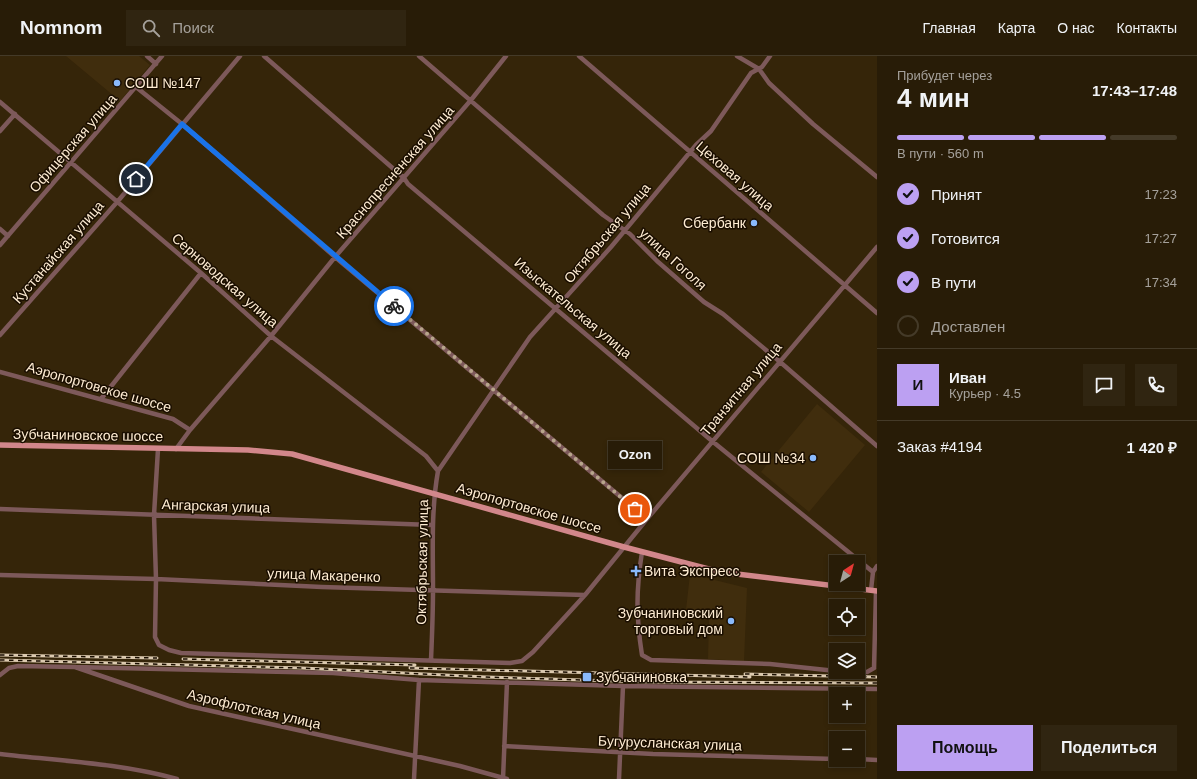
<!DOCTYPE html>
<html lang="ru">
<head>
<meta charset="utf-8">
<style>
  :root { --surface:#281c07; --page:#302511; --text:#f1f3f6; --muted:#a5a19b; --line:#443a28; --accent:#bca0f2 }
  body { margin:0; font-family:Arial,sans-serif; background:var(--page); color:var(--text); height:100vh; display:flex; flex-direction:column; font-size:15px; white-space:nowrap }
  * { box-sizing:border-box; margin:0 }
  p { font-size:13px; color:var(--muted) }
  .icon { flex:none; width:22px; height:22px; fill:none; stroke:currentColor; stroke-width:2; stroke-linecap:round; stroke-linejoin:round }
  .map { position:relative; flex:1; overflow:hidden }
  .side { display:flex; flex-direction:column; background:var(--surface); width:320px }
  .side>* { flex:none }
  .needle { width:26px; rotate:36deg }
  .tools { position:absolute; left:829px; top:499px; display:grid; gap:8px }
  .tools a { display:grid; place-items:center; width:36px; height:36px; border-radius:0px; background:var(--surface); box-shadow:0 2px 6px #0003,0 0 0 1px var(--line); font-size:20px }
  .pin { position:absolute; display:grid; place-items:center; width:34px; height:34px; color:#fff; margin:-17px; border:2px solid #fff; border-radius:50%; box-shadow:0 1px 4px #0007 }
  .courier { position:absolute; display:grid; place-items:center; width:40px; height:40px; margin:-20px; border:3px solid #1a73e8; border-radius:50%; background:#fff; color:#222; box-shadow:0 1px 5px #0007 }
  .bubble { position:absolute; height:28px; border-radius:0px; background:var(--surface); box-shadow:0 2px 6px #0003,0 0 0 1px var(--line); font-size:13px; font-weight:600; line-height:28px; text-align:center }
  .summary em { font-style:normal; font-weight:600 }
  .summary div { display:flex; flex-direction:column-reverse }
  .summary { display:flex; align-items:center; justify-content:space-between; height:68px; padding:0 20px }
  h1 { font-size:26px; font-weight:600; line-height:30px }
  .bar { display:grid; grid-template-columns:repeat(4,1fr); gap:6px 4px; align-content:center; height:48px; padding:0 20px }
  .bar i { height:5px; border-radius:3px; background:var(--line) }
  .bar .current { background:var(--accent) }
  .bar p { grid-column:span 4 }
  .line { display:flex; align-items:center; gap:10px; padding:0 20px; border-top:1px solid var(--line) }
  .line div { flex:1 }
  .round { display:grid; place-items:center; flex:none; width:42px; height:42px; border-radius:0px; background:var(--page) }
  ol { padding:0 20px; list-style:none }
  li { display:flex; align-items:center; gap:12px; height:44px }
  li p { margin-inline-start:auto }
  li .icon { padding:4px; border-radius:50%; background:var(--accent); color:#111; stroke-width:4 }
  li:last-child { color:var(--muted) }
  li i { width:22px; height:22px; border:2px solid var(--line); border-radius:50% }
  .primary-button { display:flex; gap:8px; margin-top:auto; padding:8px 20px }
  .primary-button a { flex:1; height:46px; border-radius:0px; background:var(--accent); color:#111; font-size:16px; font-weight:600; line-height:46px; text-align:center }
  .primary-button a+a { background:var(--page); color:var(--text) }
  header { display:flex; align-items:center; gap:24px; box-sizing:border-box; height:56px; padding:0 20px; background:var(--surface); border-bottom:1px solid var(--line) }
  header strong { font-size:19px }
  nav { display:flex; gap:22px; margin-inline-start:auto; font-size:14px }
  .search { width:280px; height:36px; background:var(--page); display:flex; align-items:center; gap:10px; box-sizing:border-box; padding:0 14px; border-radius:0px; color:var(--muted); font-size:15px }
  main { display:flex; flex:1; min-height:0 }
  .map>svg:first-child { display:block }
</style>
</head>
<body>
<header>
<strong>Nomnom</strong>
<div class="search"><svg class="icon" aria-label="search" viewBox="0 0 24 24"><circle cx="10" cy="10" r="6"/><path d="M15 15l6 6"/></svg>Поиск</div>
<nav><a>Главная</a><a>Карта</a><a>О нас</a><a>Контакты</a></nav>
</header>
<main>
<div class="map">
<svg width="877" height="723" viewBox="0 0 877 723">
  <rect width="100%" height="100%" fill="#352509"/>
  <path fill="#402d0d" d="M66,0H139L150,9L120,45Z
    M817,348L865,389L809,456L761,416Z
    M690,518L747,532L744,605L708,603L709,564L685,563Z"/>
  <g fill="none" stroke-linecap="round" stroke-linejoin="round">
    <path stroke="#7d595a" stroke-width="4.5" d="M147,0L156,8
      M264,0L404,122L408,128L712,385L873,516
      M419,0L603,159L630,178L657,205L704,246L723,258L779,305L877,390
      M579,0L877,257
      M737,0L759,13L769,27L813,68L877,121
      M136,31L182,68L335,201L647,463
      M0,46L201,217L271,280L426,400L438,415
      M0,75L15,58
      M0,173L8,180
      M0,189L162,0
      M0,279L118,145L240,0
      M0,316L173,363L190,374
      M101,343L201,217
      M158,393L154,459L156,523L155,581L159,589L169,594L181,597L510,607L522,605L533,596L585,539
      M176,393L190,374L271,280L335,201L471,44L506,0
      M0,453L432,469
      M642,496C636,534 636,561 642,599L651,604L770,608L836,615
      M0,519L156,523L322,531L585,539L647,463L877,191
      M871,534L873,516L877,510
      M431,604C432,581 433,557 433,534C433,493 431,455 438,415L530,281L611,191L696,89L711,75L751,17L762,11L770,0
      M75,611L333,617L419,624L623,630L877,633
      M874,612L876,535
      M858,616H867L874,612
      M0,619L9,612L18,610L75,611L189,650L460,710L507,723
      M504,690L653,698L836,703
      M0,698C59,705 119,707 177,723
      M858,703L877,704
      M414,723L419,624
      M503,723L507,626
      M619,723L623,630"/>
    <path stroke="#d2878b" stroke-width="5.5" d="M0,389L248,394L292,398L624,491L720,516L877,535"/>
    <defs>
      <path id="rail" d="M0,599L157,602
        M183,603L415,609
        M0,604L302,612L486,621L648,626L877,627
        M410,612L750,621
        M745,618L877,621"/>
    </defs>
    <use href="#rail" stroke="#dccab0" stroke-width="3"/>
    <use href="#rail" stroke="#1a0e00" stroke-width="1.5" stroke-dasharray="4.5" stroke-linecap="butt"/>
  </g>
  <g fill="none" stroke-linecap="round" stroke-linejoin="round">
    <path stroke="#b8a68c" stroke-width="4" stroke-dasharray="0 7.2" d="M394,250L635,453"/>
    <path stroke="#1a73e8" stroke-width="5" d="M136,123L182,68L394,250"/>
  </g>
  <g fill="#8abafc" stroke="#1a0e00" stroke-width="1.5">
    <circle cx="117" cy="27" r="4"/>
    <circle cx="754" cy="167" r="4"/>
    <circle cx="813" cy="402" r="4"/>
    <path d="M634 509h4v4h4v4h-4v4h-4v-4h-4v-4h4z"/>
    <circle cx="731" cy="565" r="4"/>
    <rect x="582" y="616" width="10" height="10" rx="2"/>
  </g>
  <g text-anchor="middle" stroke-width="3" stroke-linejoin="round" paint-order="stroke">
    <g font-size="14" fill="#feecd2" stroke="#1a0e00" text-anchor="start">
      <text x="125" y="32">СОШ №147</text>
      <text x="746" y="172" text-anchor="end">Сбербанк</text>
      <text x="805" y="407" text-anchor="end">СОШ №34</text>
      <text x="644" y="520">Вита Экспресс</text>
      <text x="723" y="562" text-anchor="end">Зубчаниновский<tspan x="723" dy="16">торговый дом</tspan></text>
      <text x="596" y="626">Зубчаниновка</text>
    </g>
    <g font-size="14" fill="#feecd2" stroke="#1a0e00">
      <text transform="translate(73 87) rotate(-49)" y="5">Офицерская улица</text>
      <text transform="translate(395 116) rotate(-49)" y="5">Краснопресненская улица</text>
      <text transform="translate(735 120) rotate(41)" y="5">Цеховая улица</text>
      <text transform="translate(607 177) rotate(-50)" y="5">Октябрьская улица</text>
      <text transform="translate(58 196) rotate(-49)" y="5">Кустанайская улица</text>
      <text transform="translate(673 203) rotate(42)" y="5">улица Гоголя</text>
      <text transform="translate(225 224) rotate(41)" y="5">Серноводская улица</text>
      <text transform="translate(573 252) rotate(40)" y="5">Изыскательская улица</text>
      <text transform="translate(99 331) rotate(16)" y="5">Аэропортовское шоссе</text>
      <text transform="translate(741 333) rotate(-50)" y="5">Транзитная улица</text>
      <text transform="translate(88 379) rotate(1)" y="5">Зубчаниновское шоссе</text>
      <text transform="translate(216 450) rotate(2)" y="5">Ангарская улица</text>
      <text transform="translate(529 452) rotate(16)" y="5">Аэропортовское шоссе</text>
      <text transform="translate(422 506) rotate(-89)" y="5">Октябрьская улица</text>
      <text transform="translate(324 519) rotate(2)" y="5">улица Макаренко</text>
      <text transform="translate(254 653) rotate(13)" y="5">Аэрофлотская улица</text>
      <text transform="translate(670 687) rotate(2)" y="5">Бугурусланская улица</text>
    </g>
  </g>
</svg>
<div class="tools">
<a><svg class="needle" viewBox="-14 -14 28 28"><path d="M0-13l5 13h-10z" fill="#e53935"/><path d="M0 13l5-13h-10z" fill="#a5a19b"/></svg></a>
<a><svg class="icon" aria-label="locate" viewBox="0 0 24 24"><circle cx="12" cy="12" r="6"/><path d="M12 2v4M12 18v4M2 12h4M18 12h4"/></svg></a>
<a><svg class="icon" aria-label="layers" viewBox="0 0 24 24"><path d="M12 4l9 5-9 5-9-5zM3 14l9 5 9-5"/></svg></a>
<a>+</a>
<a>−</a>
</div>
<div class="pin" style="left:635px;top:453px;background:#ea580c"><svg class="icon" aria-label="bag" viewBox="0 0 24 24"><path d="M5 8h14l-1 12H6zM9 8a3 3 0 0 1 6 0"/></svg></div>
<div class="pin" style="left:136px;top:123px;background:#1f2937"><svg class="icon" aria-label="home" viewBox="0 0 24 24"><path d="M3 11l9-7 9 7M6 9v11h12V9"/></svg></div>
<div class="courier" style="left:394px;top:250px"><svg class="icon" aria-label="bike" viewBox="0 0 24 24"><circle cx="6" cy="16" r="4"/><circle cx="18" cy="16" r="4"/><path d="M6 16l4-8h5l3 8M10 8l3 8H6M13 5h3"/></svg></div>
<div class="bubble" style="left:608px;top:385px;width:54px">Ozon</div>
</div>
<section class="side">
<div class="summary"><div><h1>4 мин</h1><p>Прибудет через</p></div><em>17:43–17:48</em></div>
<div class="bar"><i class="current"></i><i class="current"></i><i class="current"></i><i></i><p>В пути · 560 m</p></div>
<ol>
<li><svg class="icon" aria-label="check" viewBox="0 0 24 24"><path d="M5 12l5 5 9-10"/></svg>Принят<p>17:23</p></li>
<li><svg class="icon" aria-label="check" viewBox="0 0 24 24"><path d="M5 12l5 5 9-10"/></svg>Готовится<p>17:27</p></li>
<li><svg class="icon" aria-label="check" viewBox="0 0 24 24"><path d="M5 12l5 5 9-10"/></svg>В пути<p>17:34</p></li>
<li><i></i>Доставлен</li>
</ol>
<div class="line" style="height:72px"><b class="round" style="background:var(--accent);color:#111">И</b><div><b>Иван</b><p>Курьер · 4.5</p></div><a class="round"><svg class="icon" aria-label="chat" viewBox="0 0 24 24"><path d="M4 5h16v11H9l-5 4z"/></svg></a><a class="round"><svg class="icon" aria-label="phone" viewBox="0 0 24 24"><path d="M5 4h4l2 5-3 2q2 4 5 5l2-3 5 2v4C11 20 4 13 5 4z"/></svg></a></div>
<div class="line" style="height:52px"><div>Заказ #4194</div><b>1 420 ₽</b></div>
<div class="primary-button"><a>Помощь</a><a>Поделиться</a></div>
</section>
</main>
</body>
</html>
